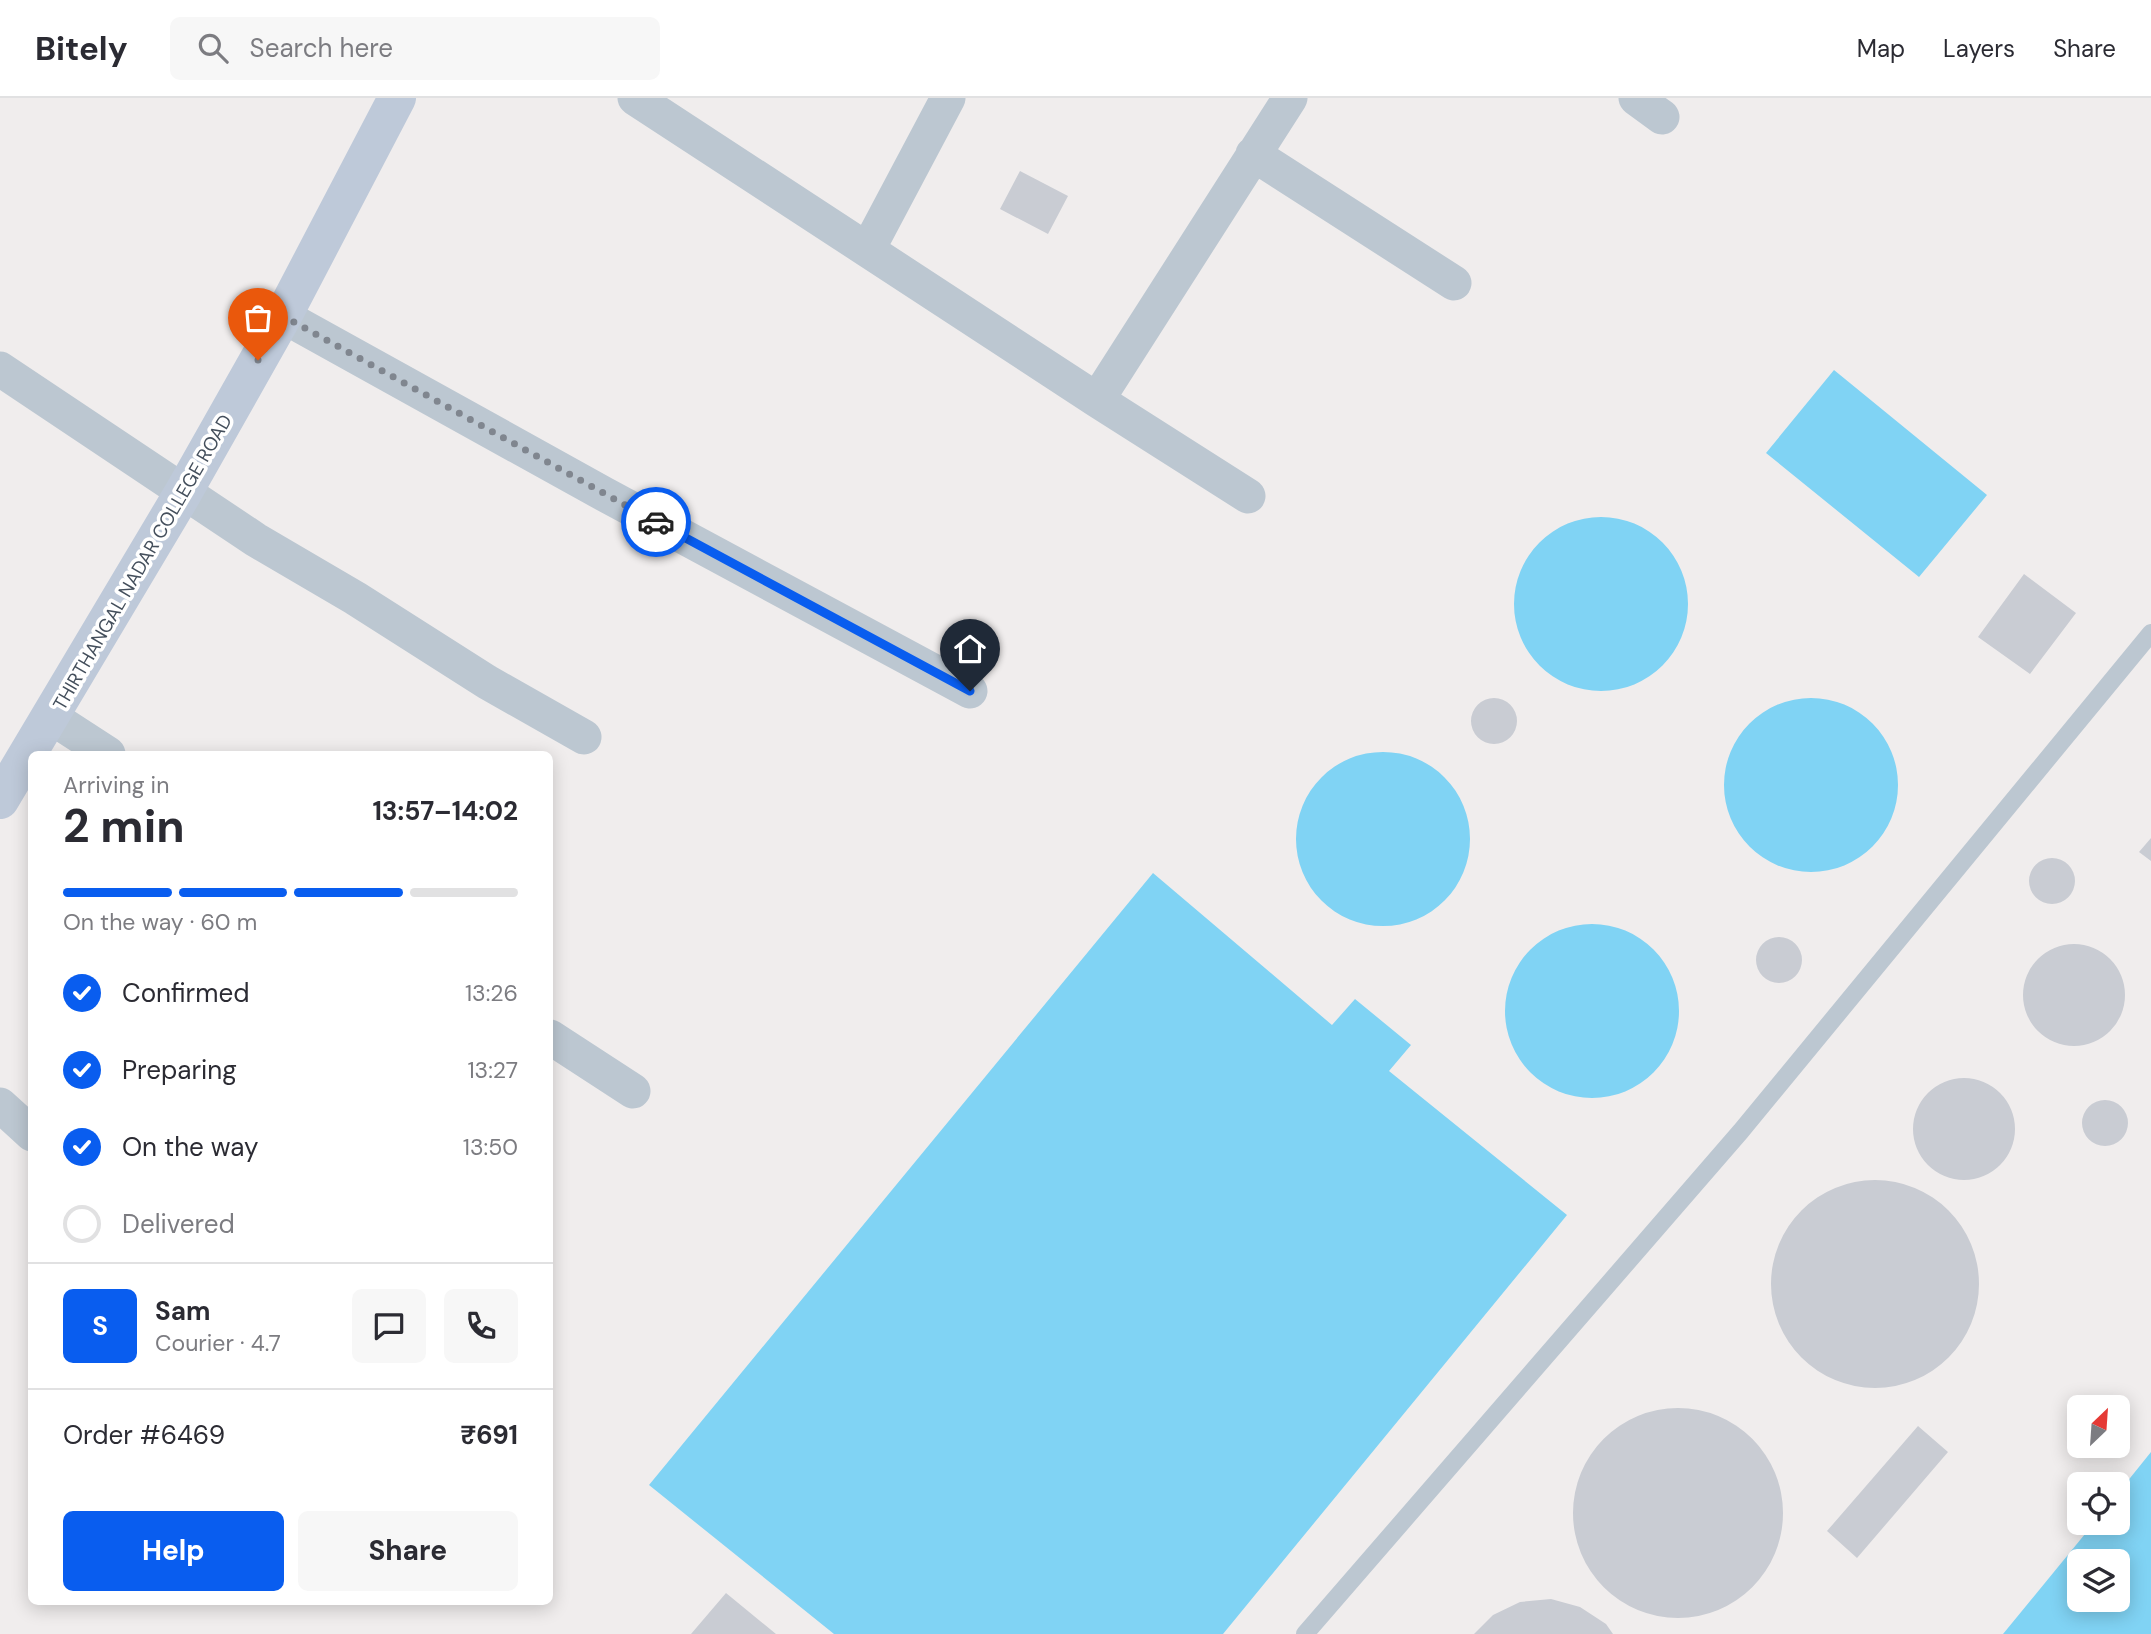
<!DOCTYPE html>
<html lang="en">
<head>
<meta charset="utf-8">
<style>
  :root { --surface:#fff; --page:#f7f7f7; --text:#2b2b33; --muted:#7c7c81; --line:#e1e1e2; --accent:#095def }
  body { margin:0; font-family:"DM Sans",sans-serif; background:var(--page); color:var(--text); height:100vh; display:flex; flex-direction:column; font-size:26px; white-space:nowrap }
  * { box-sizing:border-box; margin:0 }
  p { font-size:23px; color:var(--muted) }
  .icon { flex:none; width:38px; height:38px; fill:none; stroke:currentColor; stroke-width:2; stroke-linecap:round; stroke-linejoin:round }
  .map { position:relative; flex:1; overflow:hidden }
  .sheet { position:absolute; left:28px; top:653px; width:525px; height:854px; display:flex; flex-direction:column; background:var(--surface); border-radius:10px; box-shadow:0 4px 18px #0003 }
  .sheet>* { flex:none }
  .needle { width:46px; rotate:25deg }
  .fabs { position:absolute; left:2067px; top:1297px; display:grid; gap:14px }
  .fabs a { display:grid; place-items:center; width:63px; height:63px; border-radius:10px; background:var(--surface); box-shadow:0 4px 18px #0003; font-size:35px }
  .pin { position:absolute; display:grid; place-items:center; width:60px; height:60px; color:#fff; margin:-72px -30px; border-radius:50% 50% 50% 0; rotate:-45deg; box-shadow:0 0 7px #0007 }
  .pin .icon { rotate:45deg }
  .courier { position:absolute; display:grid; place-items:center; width:70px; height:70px; margin:-35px; border:5px solid #095def; border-radius:50%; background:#fff; color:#222; box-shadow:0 2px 9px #0007 }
  .summary em { font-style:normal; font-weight:700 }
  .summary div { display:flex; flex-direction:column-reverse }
  .summary { display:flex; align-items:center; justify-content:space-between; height:119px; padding:0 35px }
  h1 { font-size:46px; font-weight:700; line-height:52px }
  .bar { display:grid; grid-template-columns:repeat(4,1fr); gap:10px 7px; align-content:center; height:84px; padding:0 35px }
  .bar i { height:9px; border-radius:5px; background:var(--line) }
  .bar .on { background:var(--accent) }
  .bar p { grid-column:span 4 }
  .line { display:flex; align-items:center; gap:18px; padding:0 35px; border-top:2px solid var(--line) }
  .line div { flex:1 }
  .round { display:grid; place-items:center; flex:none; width:74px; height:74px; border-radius:10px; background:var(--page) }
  ol { padding:0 35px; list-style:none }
  li { display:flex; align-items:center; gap:21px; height:77px }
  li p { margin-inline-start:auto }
  li .icon { padding:7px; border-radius:50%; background:var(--accent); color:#fff; stroke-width:4 }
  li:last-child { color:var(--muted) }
  li i { width:38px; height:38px; border:4px solid var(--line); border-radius:50% }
  .button { display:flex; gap:14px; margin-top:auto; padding:14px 35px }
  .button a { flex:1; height:80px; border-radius:10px; background:var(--accent); color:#fff; font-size:28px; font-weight:700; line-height:80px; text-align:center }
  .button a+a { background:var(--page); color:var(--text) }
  header { display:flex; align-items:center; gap:42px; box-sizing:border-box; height:98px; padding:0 35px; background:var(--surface); border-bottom:2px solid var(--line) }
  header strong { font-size:33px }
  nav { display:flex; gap:38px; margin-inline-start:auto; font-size:24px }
  .search { width:490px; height:63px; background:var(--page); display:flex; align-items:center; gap:18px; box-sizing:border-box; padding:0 24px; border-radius:10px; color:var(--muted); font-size:26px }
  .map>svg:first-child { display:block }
</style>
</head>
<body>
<header>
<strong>Bitely</strong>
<div class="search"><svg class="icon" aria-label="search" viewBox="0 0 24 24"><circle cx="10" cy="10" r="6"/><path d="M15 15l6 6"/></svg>Search here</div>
<nav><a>Map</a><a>Layers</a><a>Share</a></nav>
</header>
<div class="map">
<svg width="2151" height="1536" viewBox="0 0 2151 1536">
  <rect width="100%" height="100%" fill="#f0eded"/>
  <path fill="#80d3f4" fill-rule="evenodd" d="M1834,272L1987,397L1919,479L1766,355Z
    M1514 506a87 87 0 1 1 174 0a87 87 0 1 1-174 0Z
    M1724 687a87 87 0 1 1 174 0a87 87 0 1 1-174 0Z
    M1296 741a87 87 0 1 1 174 0a87 87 0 1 1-174 0Z
    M1153,775L1332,927L1355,901L1411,947L1389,973L1567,1117L1223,1536H834L649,1387Z
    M1505 913a87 87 0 1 1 174 0a87 87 0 1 1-174 0Z
    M2151,1354V1536H2003L2094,1425L2118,1424V1395ZM2118,1463V1502H2079V1463Z"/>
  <path fill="#c9ccd3" d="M1020,73L1068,98L1048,136L1000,111Z
    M2024,476L2076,515L2030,576L1978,539Z
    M1471 623a23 23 0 1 1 46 0a23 23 0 1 1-46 0Z
    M2151,740V763L2139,754Z
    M2029 783a23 23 0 1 1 46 0a23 23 0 1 1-46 0Z
    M1756 862a23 23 0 1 1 46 0a23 23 0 1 1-46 0Z
    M2023 897a51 51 0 1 1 102 0a51 51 0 1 1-102 0Z
    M1913 1031a51 51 0 1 1 102 0a51 51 0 1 1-102 0Z
    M2082 1025a23 23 0 1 1 46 0a23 23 0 1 1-46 0Z
    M1771 1186a104 104 0 1 1 208 0a104 104 0 1 1-208 0Z
    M1573 1415a105 105 0 1 1 210 0a105 105 0 1 1-210 0Z
    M1918,1328L1948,1354L1857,1460L1827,1433Z
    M726,1495L776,1536H691Z
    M1551,1501L1580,1509L1606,1526L1613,1536H1474L1493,1517L1520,1504Z"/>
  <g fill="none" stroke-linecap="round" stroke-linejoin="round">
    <path stroke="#bcc7d1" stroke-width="18" d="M1305,1536L1741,1033L2151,535"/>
    <path stroke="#bcc7d1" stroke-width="35" d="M635,0L1097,302L1248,398
      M1636,0L1662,19
      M1253,56L1454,185
      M868,151L948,0
      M283,218L604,396L970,593
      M0,271L256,442L355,500L487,584L584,639
      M1097,302L1290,0
      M51,619L108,656
      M550,939L633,993
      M0,1007L32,1036"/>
    <path stroke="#bec9d9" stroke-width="38" d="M0,702L183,395L283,218L397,0"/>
  </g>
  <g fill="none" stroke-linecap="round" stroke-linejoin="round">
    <path stroke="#80868f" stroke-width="7" stroke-dasharray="0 12.6" d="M258,262L283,218L656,424"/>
    <path stroke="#095def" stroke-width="9" d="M656,424L970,593"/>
  </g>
  <g text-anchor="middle" stroke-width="7" stroke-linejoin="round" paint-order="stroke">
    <g font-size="19" fill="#444f5c" stroke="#fff">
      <text transform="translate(142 464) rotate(-60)" y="7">THIRTHANGAL NADAR COLLEGE ROAD</text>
    </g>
  </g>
</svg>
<div class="fabs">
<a><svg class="needle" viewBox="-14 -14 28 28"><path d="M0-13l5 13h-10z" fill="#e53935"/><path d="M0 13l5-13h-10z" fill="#7c7c81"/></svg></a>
<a><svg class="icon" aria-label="locate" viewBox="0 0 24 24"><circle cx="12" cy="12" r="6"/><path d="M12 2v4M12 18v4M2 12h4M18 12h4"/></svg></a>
<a><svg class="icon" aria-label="layers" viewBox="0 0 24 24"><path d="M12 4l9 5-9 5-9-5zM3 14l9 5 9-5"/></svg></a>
</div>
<div class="pin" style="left:258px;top:262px;background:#ea580c"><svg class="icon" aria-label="bag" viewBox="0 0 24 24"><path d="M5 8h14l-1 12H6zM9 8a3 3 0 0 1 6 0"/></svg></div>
<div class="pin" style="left:970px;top:593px;background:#1f2937"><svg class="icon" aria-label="home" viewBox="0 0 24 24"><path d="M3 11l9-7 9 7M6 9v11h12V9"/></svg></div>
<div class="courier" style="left:656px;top:424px"><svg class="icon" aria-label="car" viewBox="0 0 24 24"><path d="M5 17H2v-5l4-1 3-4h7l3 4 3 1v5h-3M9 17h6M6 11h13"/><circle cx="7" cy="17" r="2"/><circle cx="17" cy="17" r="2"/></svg></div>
<section class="sheet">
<div class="summary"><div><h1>2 min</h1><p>Arriving in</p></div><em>13:57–14:02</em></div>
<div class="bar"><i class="on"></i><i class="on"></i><i class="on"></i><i></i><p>On the way · 60 m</p></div>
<ol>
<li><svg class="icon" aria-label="check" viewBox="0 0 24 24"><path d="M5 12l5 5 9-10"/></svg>Confirmed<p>13:26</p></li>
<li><svg class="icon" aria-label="check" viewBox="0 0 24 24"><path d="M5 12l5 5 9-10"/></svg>Preparing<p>13:27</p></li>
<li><svg class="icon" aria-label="check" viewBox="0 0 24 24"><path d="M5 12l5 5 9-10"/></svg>On the way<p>13:50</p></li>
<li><i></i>Delivered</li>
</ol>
<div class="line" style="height:126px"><b class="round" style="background:var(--accent);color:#fff">S</b><div><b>Sam</b><p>Courier · 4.7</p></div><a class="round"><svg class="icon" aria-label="chat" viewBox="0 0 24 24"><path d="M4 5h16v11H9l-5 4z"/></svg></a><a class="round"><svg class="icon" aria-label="phone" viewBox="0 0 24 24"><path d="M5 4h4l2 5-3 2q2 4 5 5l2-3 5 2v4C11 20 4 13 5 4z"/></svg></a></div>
<div class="line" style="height:91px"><div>Order #6469</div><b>₹691</b></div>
<div class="button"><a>Help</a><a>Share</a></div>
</section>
</div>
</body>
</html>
